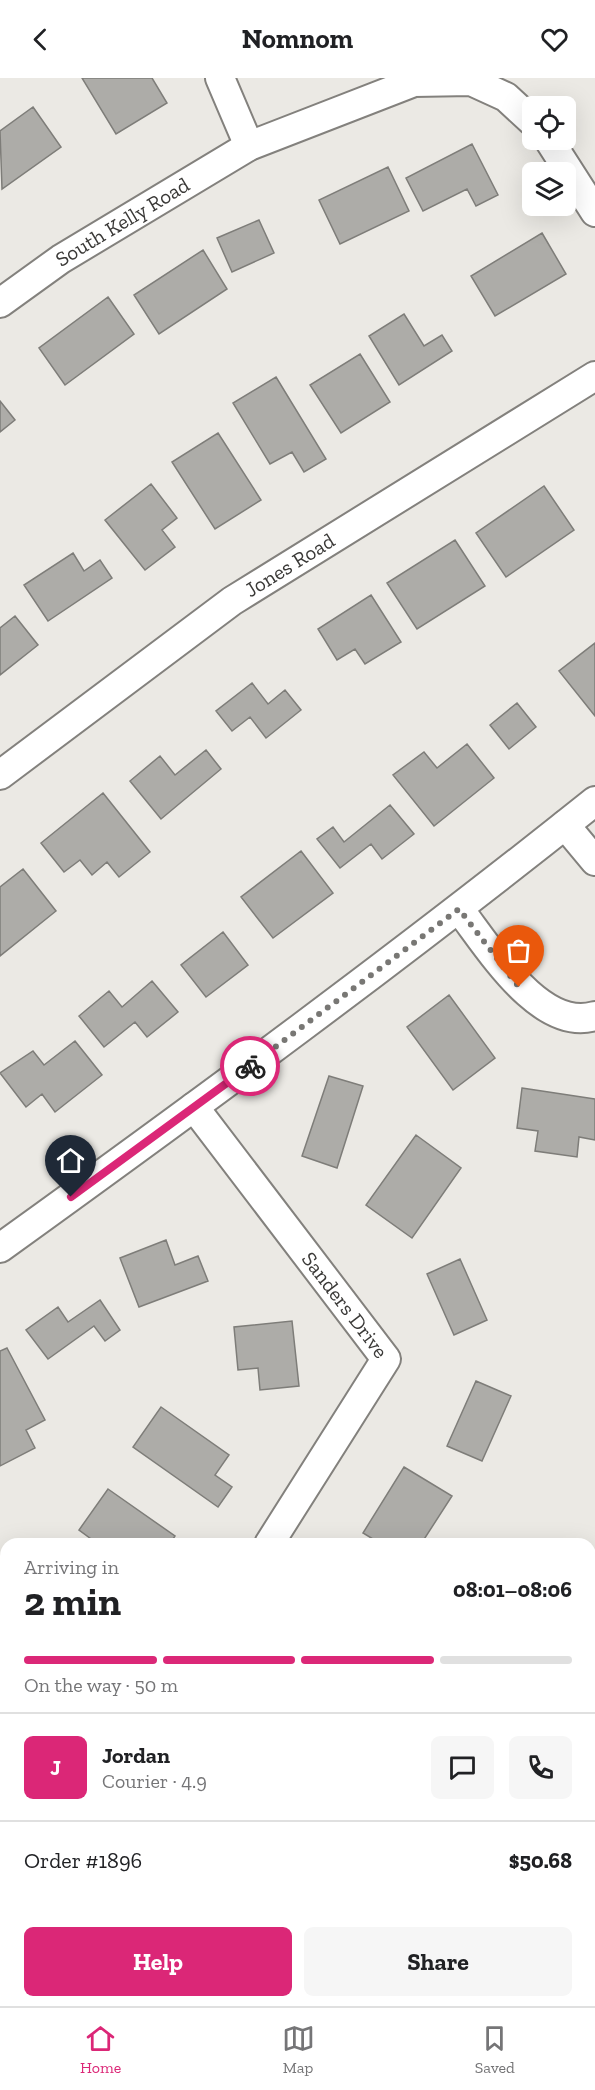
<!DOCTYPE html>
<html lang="en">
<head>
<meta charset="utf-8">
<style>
  :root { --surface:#fff; --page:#f6f6f6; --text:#202124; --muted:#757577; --line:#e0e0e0; --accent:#db2777 }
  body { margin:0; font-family:"Zilla Slab",serif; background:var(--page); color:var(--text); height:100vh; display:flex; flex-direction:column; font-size:22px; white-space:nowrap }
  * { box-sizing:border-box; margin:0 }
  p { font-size:20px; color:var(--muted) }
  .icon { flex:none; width:33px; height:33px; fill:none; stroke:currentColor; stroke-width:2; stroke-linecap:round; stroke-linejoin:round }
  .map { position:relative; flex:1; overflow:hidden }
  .side { position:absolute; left:0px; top:1460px; width:596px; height:470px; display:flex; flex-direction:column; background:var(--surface); border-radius:18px 18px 0 0; box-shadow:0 6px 24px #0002 }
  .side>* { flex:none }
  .tools { position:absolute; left:522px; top:18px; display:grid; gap:12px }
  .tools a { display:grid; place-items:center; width:54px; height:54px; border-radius:9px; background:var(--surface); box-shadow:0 6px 24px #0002; font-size:30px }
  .pin { position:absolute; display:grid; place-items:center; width:51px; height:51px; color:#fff; margin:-62px -26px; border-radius:50% 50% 50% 0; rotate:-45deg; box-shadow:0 0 6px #0007 }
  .pin .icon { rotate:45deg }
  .courier { position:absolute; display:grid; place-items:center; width:60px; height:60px; margin:-30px; border:4px solid #db2777; border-radius:50%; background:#fff; color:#222; box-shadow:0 2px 8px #0007 }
  .headline em { font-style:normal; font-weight:700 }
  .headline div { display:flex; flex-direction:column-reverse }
  .headline { display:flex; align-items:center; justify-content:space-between; height:102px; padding:0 24px }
  h1 { font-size:39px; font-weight:700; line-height:45px }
  .bar { display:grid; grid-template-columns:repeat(4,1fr); gap:9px 6px; align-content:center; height:72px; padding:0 24px }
  .bar i { height:8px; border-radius:4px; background:var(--line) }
  .bar .active { background:var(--accent) }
  .bar p { grid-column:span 4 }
  .line { display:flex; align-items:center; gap:15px; padding:0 24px; border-top:2px solid var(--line) }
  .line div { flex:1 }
  .round { display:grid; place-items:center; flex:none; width:63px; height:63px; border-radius:9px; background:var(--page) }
  .button { display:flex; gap:12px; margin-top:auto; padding:12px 24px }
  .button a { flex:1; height:69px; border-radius:9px; background:var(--accent); color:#fff; font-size:24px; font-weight:700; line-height:69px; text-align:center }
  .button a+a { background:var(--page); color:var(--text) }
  header { display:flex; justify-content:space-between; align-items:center; height:78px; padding:0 24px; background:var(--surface); font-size:27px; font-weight:700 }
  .tabs { display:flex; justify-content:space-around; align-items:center; height:84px; border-top:2px solid var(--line); background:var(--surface); font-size:16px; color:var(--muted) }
  .tabs a { display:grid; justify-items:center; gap:3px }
  .tabs .active { color:var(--accent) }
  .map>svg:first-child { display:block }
</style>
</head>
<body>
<header><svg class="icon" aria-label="back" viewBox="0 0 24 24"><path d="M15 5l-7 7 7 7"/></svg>Nomnom<svg class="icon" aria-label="heart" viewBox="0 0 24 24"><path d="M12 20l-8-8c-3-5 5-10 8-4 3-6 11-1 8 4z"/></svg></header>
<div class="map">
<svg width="595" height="1928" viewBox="0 0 595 1928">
  <rect width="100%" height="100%" fill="#ebe9e4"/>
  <path fill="#adaca8" stroke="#7e7d79" stroke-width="1.5" d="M82,0H152L167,25L116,56Z
    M33,29L61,69L2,111L0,53Z
    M472,66L498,117L476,128L467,111L423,133L406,100Z
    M388,89L409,133L340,166L319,122Z
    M259,142L274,175L232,194L217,160Z
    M542,155L566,196L495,238L471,198Z
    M203,172L227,211L159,256L134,217Z
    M108,219L134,256L65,307L39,270Z
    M404,236L424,268L442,257L452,273L399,307L369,258Z
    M360,276L390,324L341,355L310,307Z
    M276,299L326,381L304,394L292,374L270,386L233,325Z
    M0,323L15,342L0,354Z
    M218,355L261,422L215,451L172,384Z
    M151,406L177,440L162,452L175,469L145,492L105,442Z
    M544,408L574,452L506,499L476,455Z
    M455,462L485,508L417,551L387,505Z
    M73,475L84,493L100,482L112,500L48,543L24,507Z
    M371,517L401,564L365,586L355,571L337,582L318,551Z
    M15,538L38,567L0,597V550Z
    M595,565V638L559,593Z
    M252,605L268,626L285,612L301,632L266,660L250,639L232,653L216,633Z
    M517,625L536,649L509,671L490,647Z
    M467,666L494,700L434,748L393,697L424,674L437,690Z
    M206,672L221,691L161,741L130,703L160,678L175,697Z
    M103,715L150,774L119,799L107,784L92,797L80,782L64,794L41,765Z
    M390,727L414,756L382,781L371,766L340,790L317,761L333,749L344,764Z
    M301,773L333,815L273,860L241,819Z
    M23,791L56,833L0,878V809Z
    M223,854L248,887L206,919L181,887Z
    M152,903L178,934L147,959L135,944L104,969L79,938L109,913L122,929Z
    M449,917L495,980L453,1012L407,949Z
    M75,963L102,997L55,1034L42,1016L26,1029L0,995L33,973L44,987Z
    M329,998L363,1008L337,1090L302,1078Z
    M522,1010L595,1021V1062L579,1059L577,1079L535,1073L538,1053L517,1050Z
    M416,1057L461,1090L412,1160L366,1127Z
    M166,1162L175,1187L198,1178L208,1203L139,1229L120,1180Z
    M460,1181L487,1242L454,1257L427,1196Z
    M100,1222L120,1252L105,1263L94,1248L48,1281L26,1252L58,1229L68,1244Z
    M292,1243L299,1308L260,1312L258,1290L238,1292L234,1249Z
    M7,1270L45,1342L26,1352L35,1370L0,1388V1273Z
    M476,1303L511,1318L482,1383L447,1368Z
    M161,1329L229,1377L215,1397L232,1409L218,1429L133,1369Z
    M404,1389L452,1418L421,1466H381L363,1455Z
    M108,1411L175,1458L170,1466H98L79,1452Z
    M6,1589V1606L0,1602Z
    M0,1645L6,1649V1706L0,1715Z
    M0,1848H6V1892H0Z
    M248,1923H299L296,1928H245Z"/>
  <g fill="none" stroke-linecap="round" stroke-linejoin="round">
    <defs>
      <g id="minor">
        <path d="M220,0L249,68"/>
        <path d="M549,62L595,134"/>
        <path id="s1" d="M0,225L61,181L249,68L414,4L471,3L506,19L532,43"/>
        <path id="s2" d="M0,697L232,523L595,298"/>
        <path d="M565,747L595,783"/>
        <path d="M459,831C488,868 540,955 595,938"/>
        <path id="s3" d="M194,1029L386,1281L269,1466"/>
        <path d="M0,1170C201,1025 401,878 595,723"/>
        <path d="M0,1774L6,1778"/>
        <path d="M190,1928L194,1923"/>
      </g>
    </defs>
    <use href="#minor" stroke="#83817d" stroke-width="32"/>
    <use href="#minor" stroke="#fff" stroke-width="28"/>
  </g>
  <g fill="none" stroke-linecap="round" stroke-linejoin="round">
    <path stroke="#787774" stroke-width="6" stroke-dasharray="0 10.8" d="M250,988L459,831L519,909"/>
    <path stroke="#db2777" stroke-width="8" d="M71,1119L250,988"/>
  </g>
  <g text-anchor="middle" stroke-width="5" stroke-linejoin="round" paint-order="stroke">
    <g font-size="21" fill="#3a3937" stroke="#f8f6f1">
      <text dy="7" stroke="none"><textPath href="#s1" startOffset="147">South Kelly Road</textPath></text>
      <text dy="7" stroke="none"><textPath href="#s2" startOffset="358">Jones Road</textPath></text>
      <text dy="7" stroke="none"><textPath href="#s3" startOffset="249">Sanders Drive</textPath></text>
    </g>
  </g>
</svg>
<div class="tools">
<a><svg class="icon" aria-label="locate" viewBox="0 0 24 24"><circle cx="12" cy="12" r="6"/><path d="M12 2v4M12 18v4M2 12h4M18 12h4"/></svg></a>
<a><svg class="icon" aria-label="layers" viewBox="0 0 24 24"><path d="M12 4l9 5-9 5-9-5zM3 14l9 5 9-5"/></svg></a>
</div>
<div class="pin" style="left:519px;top:909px;background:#ea580c"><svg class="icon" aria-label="bag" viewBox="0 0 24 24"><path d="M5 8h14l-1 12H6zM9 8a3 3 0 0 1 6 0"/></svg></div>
<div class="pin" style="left:71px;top:1119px;background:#1f2937"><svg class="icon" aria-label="home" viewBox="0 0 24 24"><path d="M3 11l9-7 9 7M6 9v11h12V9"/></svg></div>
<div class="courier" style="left:250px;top:988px"><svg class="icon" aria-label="bike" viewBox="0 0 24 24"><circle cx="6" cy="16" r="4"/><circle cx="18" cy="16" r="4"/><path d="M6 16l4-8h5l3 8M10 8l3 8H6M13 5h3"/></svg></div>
<section class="side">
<div class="headline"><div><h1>2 min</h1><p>Arriving in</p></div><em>08:01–08:06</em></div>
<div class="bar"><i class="active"></i><i class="active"></i><i class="active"></i><i></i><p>On the way · 50 m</p></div>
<div class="line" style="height:108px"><b class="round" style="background:var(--accent);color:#fff">J</b><div><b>Jordan</b><p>Courier · 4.9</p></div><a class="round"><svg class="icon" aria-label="chat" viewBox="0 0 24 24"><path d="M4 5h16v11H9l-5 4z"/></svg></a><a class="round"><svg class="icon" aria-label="phone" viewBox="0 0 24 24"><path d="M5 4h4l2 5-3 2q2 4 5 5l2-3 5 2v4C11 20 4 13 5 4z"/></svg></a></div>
<div class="line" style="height:78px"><div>Order #1896</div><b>$50.68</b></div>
<div class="button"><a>Help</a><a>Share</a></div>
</section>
</div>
<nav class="tabs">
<a class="active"><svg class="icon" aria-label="home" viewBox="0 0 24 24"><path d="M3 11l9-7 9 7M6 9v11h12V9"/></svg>Home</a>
<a><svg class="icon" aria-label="map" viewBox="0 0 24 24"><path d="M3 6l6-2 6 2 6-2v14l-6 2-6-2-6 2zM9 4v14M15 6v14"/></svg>Map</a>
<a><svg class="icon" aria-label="saved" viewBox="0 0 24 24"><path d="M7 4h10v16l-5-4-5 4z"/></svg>Saved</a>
</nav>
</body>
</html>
